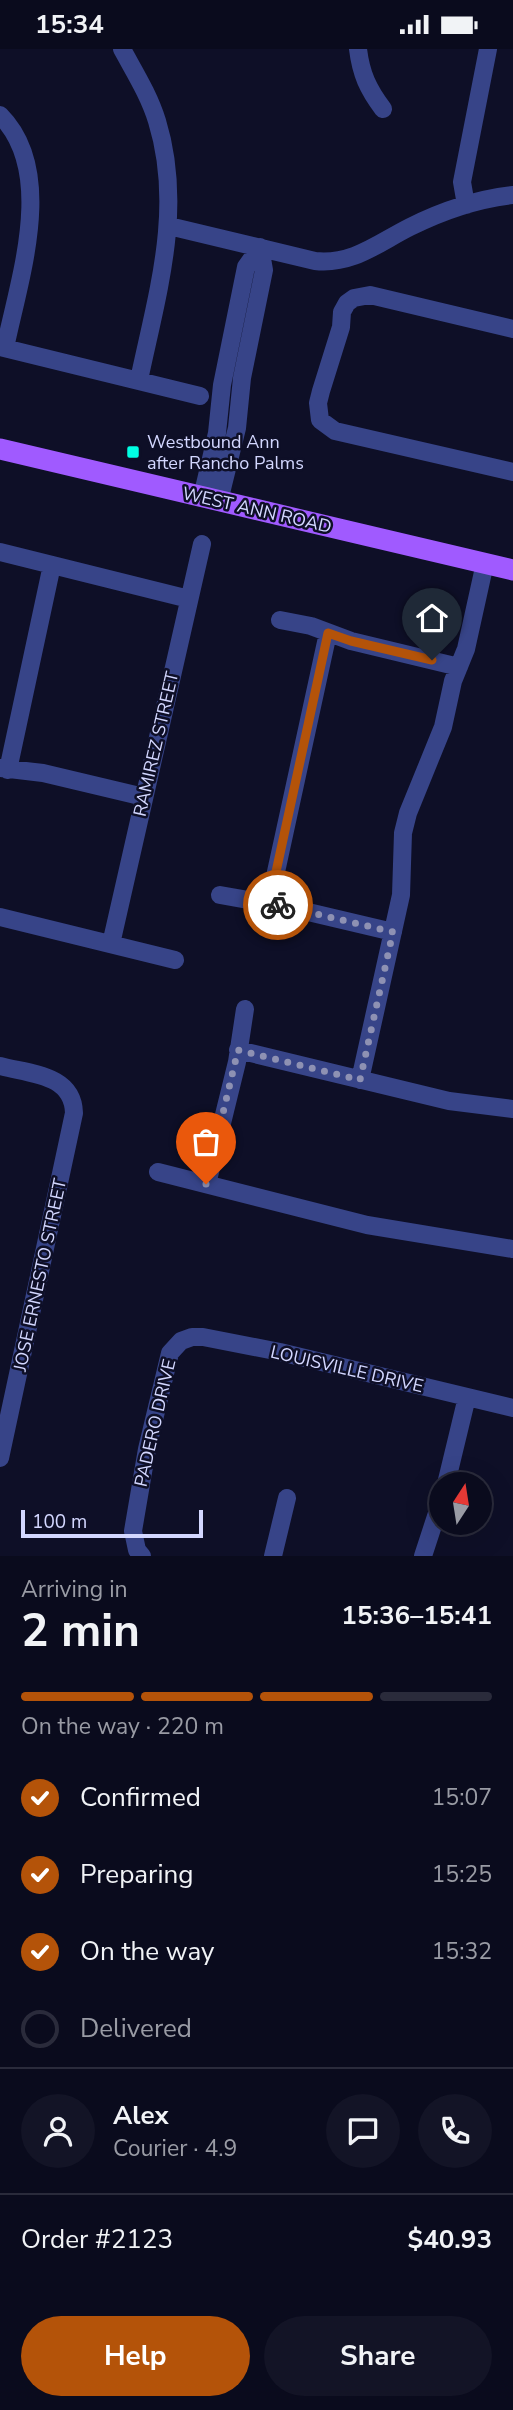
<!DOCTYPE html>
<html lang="en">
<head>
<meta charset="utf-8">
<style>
  :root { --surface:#0a0b1d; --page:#131426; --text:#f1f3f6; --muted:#999ba4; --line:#2a2b3b; --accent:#b45309 }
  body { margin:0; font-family:"Nunito Sans",sans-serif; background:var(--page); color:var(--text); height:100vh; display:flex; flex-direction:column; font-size:26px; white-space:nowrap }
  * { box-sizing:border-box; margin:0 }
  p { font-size:23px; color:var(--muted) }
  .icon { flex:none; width:38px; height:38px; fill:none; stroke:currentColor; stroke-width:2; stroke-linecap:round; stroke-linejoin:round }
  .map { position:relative; height:1507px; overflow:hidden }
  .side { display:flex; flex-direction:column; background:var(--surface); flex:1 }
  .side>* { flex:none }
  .needle { width:46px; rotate:12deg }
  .tools { position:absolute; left:429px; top:1423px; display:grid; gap:14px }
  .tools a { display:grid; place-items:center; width:63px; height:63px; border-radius:50%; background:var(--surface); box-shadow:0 7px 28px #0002,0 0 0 2px var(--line); font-size:35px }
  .scale { position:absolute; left:21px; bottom:18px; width:182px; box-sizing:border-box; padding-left:7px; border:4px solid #d3d7ff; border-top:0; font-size:19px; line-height:24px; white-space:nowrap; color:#d3d7ff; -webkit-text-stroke:5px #0e0f27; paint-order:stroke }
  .pin { position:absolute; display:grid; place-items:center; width:60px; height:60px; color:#fff; margin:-72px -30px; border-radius:50% 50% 50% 0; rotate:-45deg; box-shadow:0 0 7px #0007 }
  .pin .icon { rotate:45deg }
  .courier { position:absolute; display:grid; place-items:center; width:70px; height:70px; margin:-35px; border:5px solid #b45309; border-radius:50%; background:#fff; color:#222; box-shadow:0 2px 9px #0007 }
  .overview em { font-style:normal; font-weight:700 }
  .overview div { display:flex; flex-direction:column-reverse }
  .overview { display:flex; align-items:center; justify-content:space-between; height:119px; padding:0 21px }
  h1 { font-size:46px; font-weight:700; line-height:52px }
  .bar { display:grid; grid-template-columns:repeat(4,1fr); gap:10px 7px; align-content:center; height:84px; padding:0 21px }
  .bar i { height:9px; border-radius:5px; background:var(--line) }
  .bar .active { background:var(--accent) }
  .bar p { grid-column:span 4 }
  .line { display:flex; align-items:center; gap:18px; padding:0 21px; border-top:2px solid var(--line) }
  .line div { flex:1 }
  .round { display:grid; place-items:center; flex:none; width:74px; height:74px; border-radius:37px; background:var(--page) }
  ol { padding:0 21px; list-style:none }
  li { display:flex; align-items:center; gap:21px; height:77px }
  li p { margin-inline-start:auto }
  li .icon { padding:7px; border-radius:50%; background:var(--accent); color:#fff; stroke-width:4 }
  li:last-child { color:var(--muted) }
  li i { width:38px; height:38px; border:4px solid var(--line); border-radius:50% }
  .action { display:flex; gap:14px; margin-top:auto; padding:14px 21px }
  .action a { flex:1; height:80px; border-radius:42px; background:var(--accent); color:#fff; font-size:28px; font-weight:700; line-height:80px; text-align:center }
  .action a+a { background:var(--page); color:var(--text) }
  .status { display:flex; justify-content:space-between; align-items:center; height:49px; padding:0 35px; background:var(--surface); direction:ltr }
  .status svg { height:19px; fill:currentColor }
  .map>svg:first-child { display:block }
</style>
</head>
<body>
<div class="status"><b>15:34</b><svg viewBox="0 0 49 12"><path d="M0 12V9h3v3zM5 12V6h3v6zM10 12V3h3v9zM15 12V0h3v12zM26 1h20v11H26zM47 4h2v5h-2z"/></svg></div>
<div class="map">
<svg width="513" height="1507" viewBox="0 0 513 1507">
  <rect width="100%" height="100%" fill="#0e0f27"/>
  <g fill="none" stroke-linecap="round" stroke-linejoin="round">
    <path stroke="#374488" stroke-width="18" d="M122,0C135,24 149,46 157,72C184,160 157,245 139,331
      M358,0C361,25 368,40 383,60
      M0,66C57,123 19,230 5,299
      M466,156L462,133L488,0
      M169,177L315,212C353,216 378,194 410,178C442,162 477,150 513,146
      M513,280L370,246L354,249L347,254L342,263L341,278L321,342L318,354L320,371L335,382L513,423
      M0,298L200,347
      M202,448L217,384L222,336L246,218L260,198
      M219,452L237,379L242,329L264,221L260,198
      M0,503L189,550
      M280,571L311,577L351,592L459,618
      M0,719L43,724L144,748
      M8,721L52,516
      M220,846L287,858L393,883
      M269,855L328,584
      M0,868L175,911
      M111,895L202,495
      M238,1001L449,1052L513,1060
      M0,1017C30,1025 73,1025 74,1064L0,1409
      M360,1031L401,846L403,784L408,764L443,678L453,632L466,600L485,514
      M158,1123L367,1176L513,1200
      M207,1135L237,1013L245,960
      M446,1435L467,1348
      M142,1507L137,1501L133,1482L147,1400L170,1304L181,1292L192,1288H203L280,1303L513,1359
      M273,1507L287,1449
      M423,1507L441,1452"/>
    <path stroke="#a05aff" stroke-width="21" d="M0,400L513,521"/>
  </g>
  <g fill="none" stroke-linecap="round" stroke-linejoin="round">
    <path stroke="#8e91b3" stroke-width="7" stroke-dasharray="0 12.6" d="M206,1135L238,1001L360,1031L393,883L278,856"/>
    <path stroke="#b45309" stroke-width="9" d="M278,856L269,855L328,584L351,592L432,611"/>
  </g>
  <rect fill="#00fee3" stroke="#0e0f27" stroke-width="2.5" x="126" y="396" width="14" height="14" rx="3.5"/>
  <g text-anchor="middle" stroke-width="5" stroke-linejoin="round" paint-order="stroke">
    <g font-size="18" fill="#d3d7ff" stroke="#0e0f27" text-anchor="start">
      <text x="147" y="399">Westbound Ann<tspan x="147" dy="21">after Rancho Palms</tspan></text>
    </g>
    <g font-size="18" fill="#d3d7ff" stroke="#0e0f27">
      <text transform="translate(257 461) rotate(13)" y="6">WEST ANN ROAD</text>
      <text transform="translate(156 695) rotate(-77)" y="6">RAMIREZ STREET</text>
      <text transform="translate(40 1226) rotate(-78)" y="6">JOSE ERNESTO STREET</text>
      <text transform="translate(347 1320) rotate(13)" y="6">LOUISVILLE DRIVE</text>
      <text transform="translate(155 1374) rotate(-77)" y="6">PADERO DRIVE</text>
    </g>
  </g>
</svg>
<div class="tools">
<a><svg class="needle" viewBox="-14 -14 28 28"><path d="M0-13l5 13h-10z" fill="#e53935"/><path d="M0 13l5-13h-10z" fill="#999ba4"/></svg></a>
</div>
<div class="scale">100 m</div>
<div class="pin" style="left:206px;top:1135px;background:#ea580c"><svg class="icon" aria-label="bag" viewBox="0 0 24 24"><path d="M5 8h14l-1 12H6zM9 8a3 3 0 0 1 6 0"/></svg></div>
<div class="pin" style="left:432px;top:611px;background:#1f2937"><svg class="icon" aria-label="home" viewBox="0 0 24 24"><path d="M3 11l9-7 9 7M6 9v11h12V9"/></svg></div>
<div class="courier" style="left:278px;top:856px"><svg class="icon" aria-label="bike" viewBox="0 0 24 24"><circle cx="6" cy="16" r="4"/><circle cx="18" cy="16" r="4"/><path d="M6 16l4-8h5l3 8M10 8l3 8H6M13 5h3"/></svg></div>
</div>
<section class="side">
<div class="overview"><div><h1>2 min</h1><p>Arriving in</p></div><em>15:36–15:41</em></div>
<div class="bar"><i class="active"></i><i class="active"></i><i class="active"></i><i></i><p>On the way · 220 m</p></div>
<ol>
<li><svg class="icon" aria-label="check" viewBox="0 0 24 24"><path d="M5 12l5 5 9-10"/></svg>Confirmed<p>15:07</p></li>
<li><svg class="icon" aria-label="check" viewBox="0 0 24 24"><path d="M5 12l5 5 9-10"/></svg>Preparing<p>15:25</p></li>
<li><svg class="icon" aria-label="check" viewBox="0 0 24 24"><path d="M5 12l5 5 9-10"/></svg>On the way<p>15:32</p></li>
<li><i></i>Delivered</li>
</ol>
<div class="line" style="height:126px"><a class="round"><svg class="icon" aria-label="person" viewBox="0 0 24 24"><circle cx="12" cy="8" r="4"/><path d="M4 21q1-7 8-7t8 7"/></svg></a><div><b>Alex</b><p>Courier · 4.9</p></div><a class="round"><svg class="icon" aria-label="chat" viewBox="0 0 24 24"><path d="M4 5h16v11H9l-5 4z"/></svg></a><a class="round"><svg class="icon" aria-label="phone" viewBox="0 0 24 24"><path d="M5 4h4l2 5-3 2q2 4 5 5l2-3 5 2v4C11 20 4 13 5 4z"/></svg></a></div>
<div class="line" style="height:91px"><div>Order #2123</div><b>$40.93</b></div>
<div class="action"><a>Help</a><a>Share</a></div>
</section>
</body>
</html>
